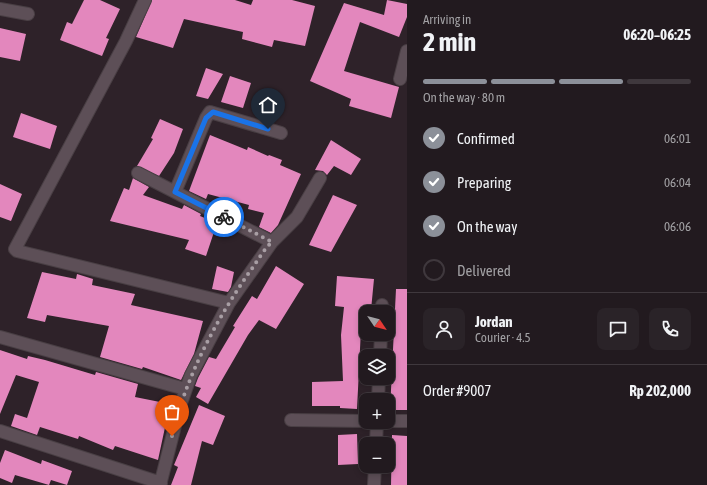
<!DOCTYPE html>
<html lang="en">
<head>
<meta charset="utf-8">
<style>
  :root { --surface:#221a1f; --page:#2a2328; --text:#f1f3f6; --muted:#a2a1a4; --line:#3f383d; --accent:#8c9099 }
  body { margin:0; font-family:"Asap Condensed",sans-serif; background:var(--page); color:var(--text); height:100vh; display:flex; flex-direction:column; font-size:15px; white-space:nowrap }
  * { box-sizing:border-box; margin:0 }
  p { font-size:13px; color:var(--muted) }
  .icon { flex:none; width:22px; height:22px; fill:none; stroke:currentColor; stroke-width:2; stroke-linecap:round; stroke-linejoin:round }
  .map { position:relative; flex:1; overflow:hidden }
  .drawer { display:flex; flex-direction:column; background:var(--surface); width:300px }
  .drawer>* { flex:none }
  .needle { width:26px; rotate:125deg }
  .controls { position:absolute; left:359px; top:305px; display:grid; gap:8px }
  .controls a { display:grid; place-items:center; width:36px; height:36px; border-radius:8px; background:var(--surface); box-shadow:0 2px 6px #0003,0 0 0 1px var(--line); font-size:20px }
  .pin { position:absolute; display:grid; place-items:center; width:34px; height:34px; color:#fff; margin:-41px -17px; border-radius:50% 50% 50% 0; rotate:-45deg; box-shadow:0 0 4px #0007 }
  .pin .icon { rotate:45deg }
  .courier { position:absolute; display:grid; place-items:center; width:40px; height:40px; margin:-20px; border:3px solid #1a73e8; border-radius:50%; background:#fff; color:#222; box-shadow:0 1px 5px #0007 }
  .overview em { font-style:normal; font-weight:700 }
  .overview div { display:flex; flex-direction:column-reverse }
  .overview { display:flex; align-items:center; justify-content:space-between; height:68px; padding:0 16px }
  h1 { font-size:26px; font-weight:700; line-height:30px }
  .bar { display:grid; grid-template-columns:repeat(4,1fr); gap:6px 4px; align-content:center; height:48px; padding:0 16px }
  .bar i { height:5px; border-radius:3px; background:var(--line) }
  .bar .current { background:var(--accent) }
  .bar p { grid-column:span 4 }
  .line { display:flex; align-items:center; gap:10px; padding:0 16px; border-top:1px solid var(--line) }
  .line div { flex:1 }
  .round { display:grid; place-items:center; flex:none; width:42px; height:42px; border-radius:8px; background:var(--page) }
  ol { padding:0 16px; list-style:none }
  li { display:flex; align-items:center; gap:12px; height:44px }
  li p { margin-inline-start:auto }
  li .icon { padding:4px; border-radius:50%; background:var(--accent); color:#fff; stroke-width:4 }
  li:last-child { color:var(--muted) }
  li i { width:22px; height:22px; border:2px solid var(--line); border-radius:50% }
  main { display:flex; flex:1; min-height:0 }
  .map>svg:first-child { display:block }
</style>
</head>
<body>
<main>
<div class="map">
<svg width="407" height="485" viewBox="0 0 407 485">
  <rect width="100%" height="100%" fill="#2e2229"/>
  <path fill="#e387bd" d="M84,0H100L120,9L106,38L109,39L102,56L60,40L67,22L72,24Z
    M152,0H235L251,5L253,0H292L315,6L305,46L274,40L272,47L242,39L243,32L184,19L173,48L136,37Z
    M387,0L407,4V17L399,37L360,22L344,71L399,87L391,118L349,106L351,99L310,81L344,3L384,15Z
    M0,28L26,34L20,61L0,57Z
    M206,68L223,74L208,99L196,96Z
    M230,76L251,83L243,108L221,102Z
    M21,113L57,126L50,149L13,137Z
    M160,119L183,129L174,153L159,176L137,166L153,139L151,138Z
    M210,135L247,150L248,147L268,156L269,155L282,160L280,165L301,174L278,225L271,233L259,227L264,213L248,209L249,205L208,194L206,199L189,191Z
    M331,140L361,159L351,175L334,166L327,175L323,171L315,170Z
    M133,178L149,187L143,195L182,209L184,205L201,214L200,216L217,223L206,256L185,249L189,240L110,221L124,188L129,190Z
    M0,184L22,194L11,221L0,217Z
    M333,195L357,205L331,252L309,245Z
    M217,266L234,272L231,287L228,292L212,289Z
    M276,266L304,284L276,329L259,320L248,335L208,404L196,397L201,388L195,386L198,378L209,357L216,359L235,327L233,326L252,296L257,299Z
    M42,272L76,279L77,274L93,279L92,285L135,294L131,305L203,321L194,354L181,380L143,367L142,369L100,357L109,326L47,315L45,322L27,318Z
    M337,276L374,279L371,310L362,309L357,409L340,408V406H312V382L343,381L341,335L344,307L335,306Z
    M396,289H407V410H390Z
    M0,350L27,359L28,356L45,360L95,375L96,372L138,384L135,397L170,404L158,460L115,446L113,450L79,436L78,439L40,427L37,435L11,426L15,414L27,418L39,382L16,375L0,414Z
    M199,405L225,416L213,445L202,441L191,485H171L178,467L174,465Z
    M357,434L358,464L338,465V435Z
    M392,435L407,436V485H391Z
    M5,450L41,464L42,460L72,471L67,485L51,480L49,485L15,475L12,483L0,478V463Z"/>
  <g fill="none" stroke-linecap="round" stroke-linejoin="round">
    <defs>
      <path id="minor" d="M145,0L126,41L15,249L17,251L229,303
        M0,9L28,14
        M400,79L407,51
        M138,173L175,192
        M272,242L297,217L320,178
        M382,312V305
        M0,337L185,389
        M380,356L381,334
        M378,400L379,378
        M291,420L366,421
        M388,421H407
        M0,431L161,483
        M376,444L377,422
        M160,485L180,406L191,375L229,303L272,242L175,192L206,118L210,112L281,133
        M374,485L375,466"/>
    </defs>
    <use href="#minor" stroke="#493f44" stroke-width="14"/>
    <use href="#minor" stroke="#5d4f57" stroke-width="12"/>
  </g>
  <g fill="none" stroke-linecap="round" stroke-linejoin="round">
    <path stroke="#a89ea4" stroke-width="4" stroke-dasharray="0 7.2" d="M172,436C186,377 214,324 248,274C256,264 262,251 272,242L224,217"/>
    <path stroke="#1a73e8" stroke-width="5" d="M224,217L175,192L206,118L213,112L268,129"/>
  </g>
</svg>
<div class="controls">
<a><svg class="needle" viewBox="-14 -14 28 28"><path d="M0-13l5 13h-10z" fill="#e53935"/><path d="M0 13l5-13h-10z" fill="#a2a1a4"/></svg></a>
<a><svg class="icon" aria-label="layers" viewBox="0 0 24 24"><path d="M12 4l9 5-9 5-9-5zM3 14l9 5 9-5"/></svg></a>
<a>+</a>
<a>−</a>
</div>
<div class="pin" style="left:172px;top:436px;background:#ea580c"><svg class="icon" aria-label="bag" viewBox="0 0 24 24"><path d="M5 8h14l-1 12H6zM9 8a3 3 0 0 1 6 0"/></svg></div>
<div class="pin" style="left:268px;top:129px;background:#1f2937"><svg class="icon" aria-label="home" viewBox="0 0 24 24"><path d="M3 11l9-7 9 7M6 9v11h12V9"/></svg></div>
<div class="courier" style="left:224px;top:217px"><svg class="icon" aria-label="bike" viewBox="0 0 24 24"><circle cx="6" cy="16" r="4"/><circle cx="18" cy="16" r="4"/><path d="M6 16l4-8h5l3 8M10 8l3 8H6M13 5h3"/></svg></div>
</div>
<section class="drawer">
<div class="overview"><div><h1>2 min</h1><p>Arriving in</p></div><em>06:20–06:25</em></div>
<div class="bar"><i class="current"></i><i class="current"></i><i class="current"></i><i></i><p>On the way · 80 m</p></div>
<ol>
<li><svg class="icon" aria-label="check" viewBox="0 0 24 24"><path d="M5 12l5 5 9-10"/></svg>Confirmed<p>06:01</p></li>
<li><svg class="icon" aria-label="check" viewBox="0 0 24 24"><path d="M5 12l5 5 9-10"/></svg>Preparing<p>06:04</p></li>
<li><svg class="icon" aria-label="check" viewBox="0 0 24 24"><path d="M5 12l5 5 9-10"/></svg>On the way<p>06:06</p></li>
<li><i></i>Delivered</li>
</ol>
<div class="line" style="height:72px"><a class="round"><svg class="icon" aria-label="person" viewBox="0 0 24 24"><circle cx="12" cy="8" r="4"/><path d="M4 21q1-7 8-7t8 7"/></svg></a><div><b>Jordan</b><p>Courier · 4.5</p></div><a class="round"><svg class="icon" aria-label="chat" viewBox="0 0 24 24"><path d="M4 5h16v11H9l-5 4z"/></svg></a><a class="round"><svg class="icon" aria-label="phone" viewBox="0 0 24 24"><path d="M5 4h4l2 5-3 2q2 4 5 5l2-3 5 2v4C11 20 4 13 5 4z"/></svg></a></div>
<div class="line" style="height:52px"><div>Order #9007</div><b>Rp 202,000</b></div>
</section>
</main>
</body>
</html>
